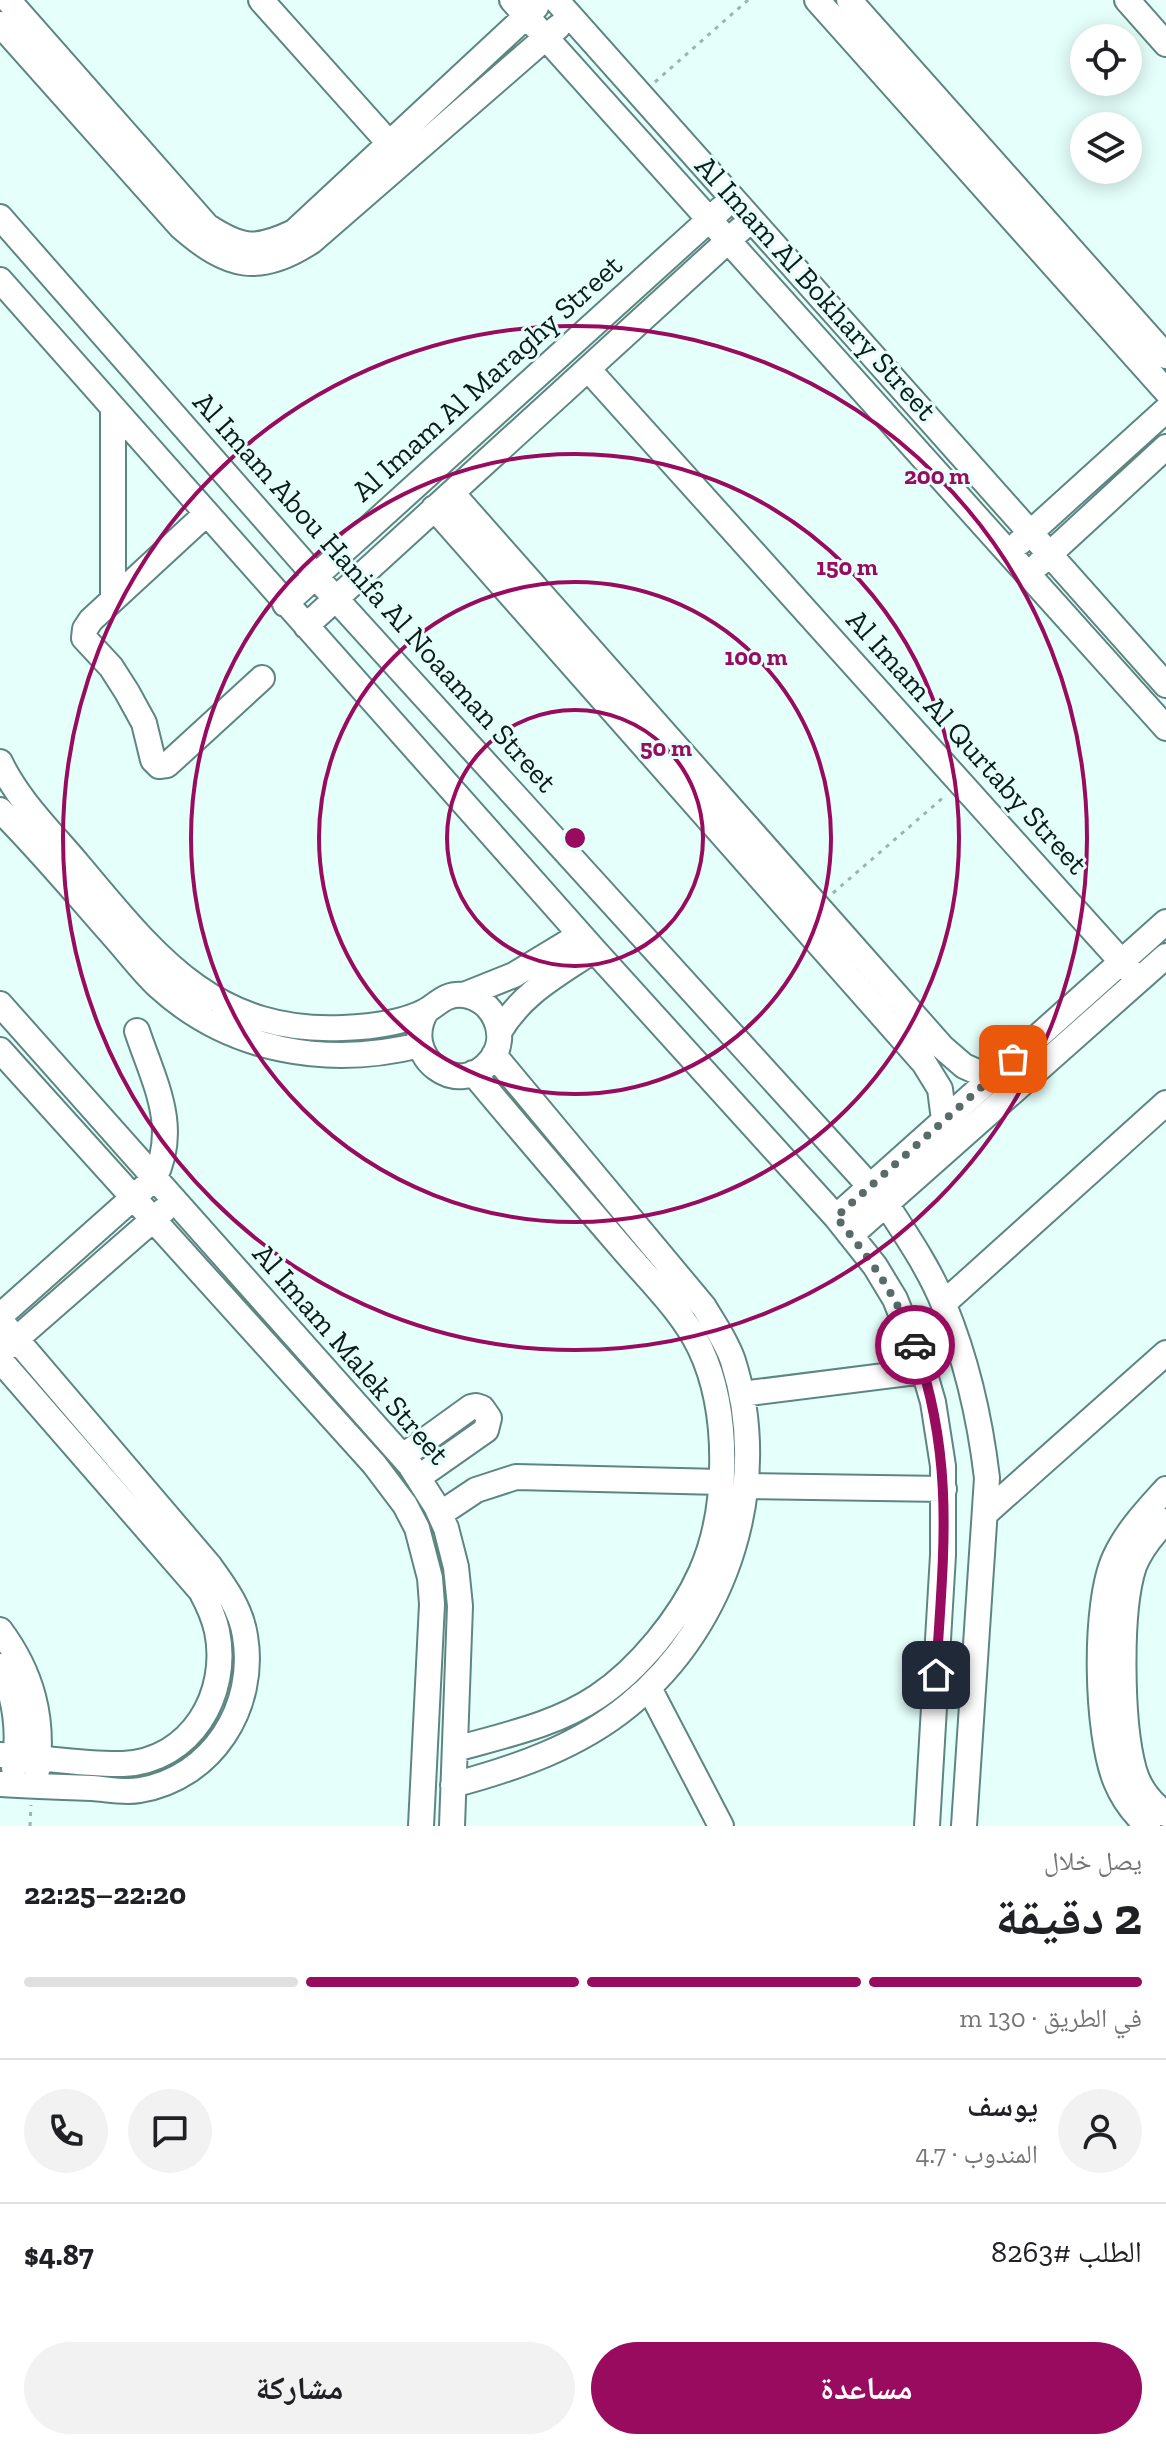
<!DOCTYPE html>
<html lang="ar">
<head>
<meta charset="utf-8">
<style>
  :root { --surface:#fff; --page:#f2f2f2; --text:#202124; --muted:#757577; --line:#e0e0e0; --accent:#980b5f }
  body { margin:0; font-family:"Zilla Slab","Noto Naskh Arabic",serif; background:var(--page); color:var(--text); direction:rtl; height:100vh; display:flex; flex-direction:column; font-size:30px; white-space:nowrap }
  * { box-sizing:border-box; margin:0 }
  p { font-size:26px; color:var(--muted) }
  .icon { flex:none; width:44px; height:44px; fill:none; stroke:currentColor; stroke-width:2; stroke-linecap:round; stroke-linejoin:round }
  .map { position:relative; height:1826px; overflow:hidden; direction:ltr }
  .details { display:flex; flex-direction:column; background:var(--surface); flex:1 }
  .details>* { flex:none }
  .buttons { position:absolute; left:1070px; top:24px; display:grid; gap:16px }
  .buttons a { display:grid; place-items:center; width:72px; height:72px; border-radius:50%; background:var(--surface); box-shadow:0 4px 20px #0003; font-size:40px }
  .pin { position:absolute; display:grid; place-items:center; width:68px; height:68px; color:#fff; margin:-34px; border-radius:16px; box-shadow:0 4px 12px #0006 }
  .courier { position:absolute; display:grid; place-items:center; width:80px; height:80px; margin:-40px; border:6px solid #980b5f; border-radius:50%; background:#fff; color:#222; box-shadow:0 2px 10px #0007 }
  .summary em { font-style:normal; font-weight:800 }
  .summary div { display:flex; flex-direction:column-reverse }
  .summary { display:flex; align-items:center; justify-content:space-between; height:136px; padding:0 24px }
  h1 { font-size:52px; font-weight:800; line-height:60px }
  .bar { display:grid; grid-template-columns:repeat(4,1fr); gap:12px 8px; align-content:center; height:96px; padding:0 24px }
  .bar i { height:10px; border-radius:6px; background:var(--line) }
  .bar .current { background:var(--accent) }
  .bar p { grid-column:span 4 }
  .line { display:flex; align-items:center; gap:20px; padding:0 24px; border-top:2px solid var(--line) }
  .line div { flex:1 }
  .round { display:grid; place-items:center; flex:none; width:84px; height:84px; border-radius:42px; background:var(--page) }
  .button { display:flex; gap:16px; margin-top:auto; padding:16px 24px }
  .button a { flex:1; height:92px; border-radius:48px; background:var(--accent); color:#fff; font-size:32px; font-weight:800; line-height:92px; text-align:center }
  .button a+a { background:var(--page); color:var(--text) }
  .map>svg:first-child { display:block }
</style>
</head>
<body>
<div class="map">
<svg width="1166" height="1826" viewBox="0 0 1166 1826">
  <rect width="100%" height="100%" fill="#e5fffb"/>
  <g fill="none" stroke-linecap="round" stroke-linejoin="round">
    <defs>
      <path id="minor" d="M8,0L207,226C242,249 256,250 294,232L536,7
        M261,0L389,143
        M512,0L1166,728
        M556,0L1166,685
        M817,0L1166,391
        M849,0L1166,356
        M1127,0L1166,44
        M0,24L181,227C228,268 259,276 312,241L558,27
        M0,217L316,577L886,1204C907,1236 930,1270 944,1305C967,1361 980,1419 987,1478L964,1826
        M0,280L594,950L836,1217L875,1266L895,1299L924,1371L933,1402L943,1466V1555L927,1826
        M588,369L1138,980
        M113,408V599
        M452,493L942,1047L964,1066L991,1078
        M434,508L924,1063L940,1089L944,1120
        M206,514L91,620L85,629L84,638L111,667L127,692L144,723L153,760L159,766L167,765L262,678
        M1019,543L1166,410
        M1039,564L1166,447
        M285,604L722,208
        M306,626L741,229
        M0,762C18,800 50,831 77,863C153,953 212,1034 343,1028C369,1027 403,1023 426,1011C439,1003 446,993 464,995C494,999 510,1036 491,1060C459,1101 398,1057 427,1010
        M0,810C41,851 79,897 118,941C131,956 144,973 158,986C230,1052 328,1068 420,1045
        M464,995L514,975L580,935
        M0,1004L410,1465L436,1506L446,1528L456,1567L460,1606L452,1826
        M499,1032C523,992 556,976 594,950
        M0,1050L374,1464L405,1505L417,1528L430,1578L432,1604L421,1826
        M836,1217L1166,922
        M851,1235L1166,956
        M944,1303L1166,1103
        M0,1316L154,1179C180,1127 154,1082 137,1031
        M0,1320L209,1565C225,1587 241,1609 245,1636C257,1707 212,1778 140,1790C125,1793 107,1789 92,1788C61,1787 31,1786 0,1784
        M5,1349L164,1210
        M0,1360L201,1591C208,1604 214,1617 217,1631C230,1694 191,1761 123,1764C83,1765 41,1757 0,1755
        M742,1394L924,1371
        M403,1456L471,1407L476,1406L482,1408L489,1418L486,1430L419,1477
        M747,1486L944,1489
        M986,1513L1166,1353
        M440,1514L476,1490L516,1477L721,1482
        M1166,1521C1153,1534 1141,1549 1134,1566C1119,1611 1121,1724 1134,1770C1139,1788 1151,1803 1166,1814
        M0,1630C32,1673 44,1718 37,1771
        M0,1666C16,1697 20,1734 14,1768
        M649,1688L721,1826
        M456,1749C505,1735 555,1725 597,1697C639,1669 681,1617 701,1572C729,1509 730,1411 700,1348C682,1311 649,1280 622,1248C572,1190 522,1132 473,1073
        M453,1785C516,1768 578,1747 629,1705C728,1625 772,1483 733,1361C727,1342 714,1324 704,1307L494,1055
        M1148,1826C1134,1814 1123,1799 1116,1782C1096,1734 1093,1604 1115,1557C1127,1531 1147,1510 1166,1489"/>
    </defs>
    <use href="#minor" stroke="#5e8681" stroke-width="28"/>
    <path stroke="#9db3b0" stroke-width="3" stroke-dasharray="4 6" stroke-linecap="butt" d="M655,82L748,0
      M833,893L945,796
      M30,1826L31,1805"/>
    <use href="#minor" stroke="#fff" stroke-width="24"/>
  </g>
  <g fill="none" stroke-linecap="round" stroke-linejoin="round">
    <path stroke="#586b69" stroke-width="8" stroke-dasharray="0 14.4" d="M915,1345C897,1296 869,1257 836,1217L1013,1059"/>
    <path stroke="#980b5f" stroke-width="10" d="M915,1345C956,1461 943,1556 936,1675"/>
  </g>
  <g fill="none" stroke="#980b5f" stroke-width="4">
    <circle cx="575" cy="838" r="128"/>
    <circle cx="575" cy="838" r="256"/>
    <circle cx="575" cy="838" r="384"/>
    <circle cx="575" cy="838" r="512"/>
  </g>
  <g text-anchor="middle" stroke-width="6" stroke-linejoin="round" paint-order="stroke">
    <g font-size="30" fill="#0c1c1a" stroke="#e5fffb">
      <text transform="translate(816 288) rotate(48)" y="10">Al Imam Al Bokhary Street</text>
      <text transform="translate(487 378) rotate(-42)" y="10">Al Imam Al Maraghy Street</text>
      <text transform="translate(375 592) rotate(48)" y="10">Al Imam Abou Hanifa Al Noaaman Street</text>
      <text transform="translate(967 742) rotate(48)" y="10">Al Imam Al Qurtaby Street</text>
      <text transform="translate(351 1354) rotate(49)" y="10">Al Imam Malek Street</text>
    </g>
  </g>
  <circle cx="575" cy="838" r="12" fill="#980b5f" stroke="#e5fffb" stroke-width="4"/>
  <g font-size="24" text-anchor="middle" font-weight="bold" fill="#980b5f" stroke="#e5fffb" stroke-width="6" stroke-linejoin="round" paint-order="stroke">
    <text x="937" y="484">200 m</text>
    <text x="847" y="575">150 m</text>
    <text x="756" y="665">100 m</text>
    <text x="666" y="756">50 m</text>
  </g>
</svg>
<div class="buttons">
<a><svg class="icon" aria-label="locate" viewBox="0 0 24 24"><circle cx="12" cy="12" r="6"/><path d="M12 2v4M12 18v4M2 12h4M18 12h4"/></svg></a>
<a><svg class="icon" aria-label="layers" viewBox="0 0 24 24"><path d="M12 4l9 5-9 5-9-5zM3 14l9 5 9-5"/></svg></a>
</div>
<div class="pin" style="left:1013px;top:1059px;background:#ea580c"><svg class="icon" aria-label="bag" viewBox="0 0 24 24"><path d="M5 8h14l-1 12H6zM9 8a3 3 0 0 1 6 0"/></svg></div>
<div class="pin" style="left:936px;top:1675px;background:#1f2937"><svg class="icon" aria-label="home" viewBox="0 0 24 24"><path d="M3 11l9-7 9 7M6 9v11h12V9"/></svg></div>
<div class="courier" style="left:915px;top:1345px"><svg class="icon" aria-label="car" viewBox="0 0 24 24"><path d="M5 17H2v-5l4-1 3-4h7l3 4 3 1v5h-3M9 17h6M6 11h13"/><circle cx="7" cy="17" r="2"/><circle cx="17" cy="17" r="2"/></svg></div>
</div>
<section class="details">
<div class="summary"><div><h1>2 دقيقة</h1><p>يصل خلال</p></div><em>22:20–22:25</em></div>
<div class="bar"><i class="current"></i><i class="current"></i><i class="current"></i><i></i><p>في الطريق · 130 m</p></div>
<div class="line" style="height:144px"><a class="round"><svg class="icon" aria-label="person" viewBox="0 0 24 24"><circle cx="12" cy="8" r="4"/><path d="M4 21q1-7 8-7t8 7"/></svg></a><div><b>يوسف</b><p>المندوب · 4.7</p></div><a class="round"><svg class="icon" aria-label="chat" viewBox="0 0 24 24"><path d="M4 5h16v11H9l-5 4z"/></svg></a><a class="round"><svg class="icon" aria-label="phone" viewBox="0 0 24 24"><path d="M5 4h4l2 5-3 2q2 4 5 5l2-3 5 2v4C11 20 4 13 5 4z"/></svg></a></div>
<div class="line" style="height:104px"><div>الطلب #8263</div><b>$4.87</b></div>
<div class="button"><a>مساعدة</a><a>مشاركة</a></div>
</section>
</body>
</html>
